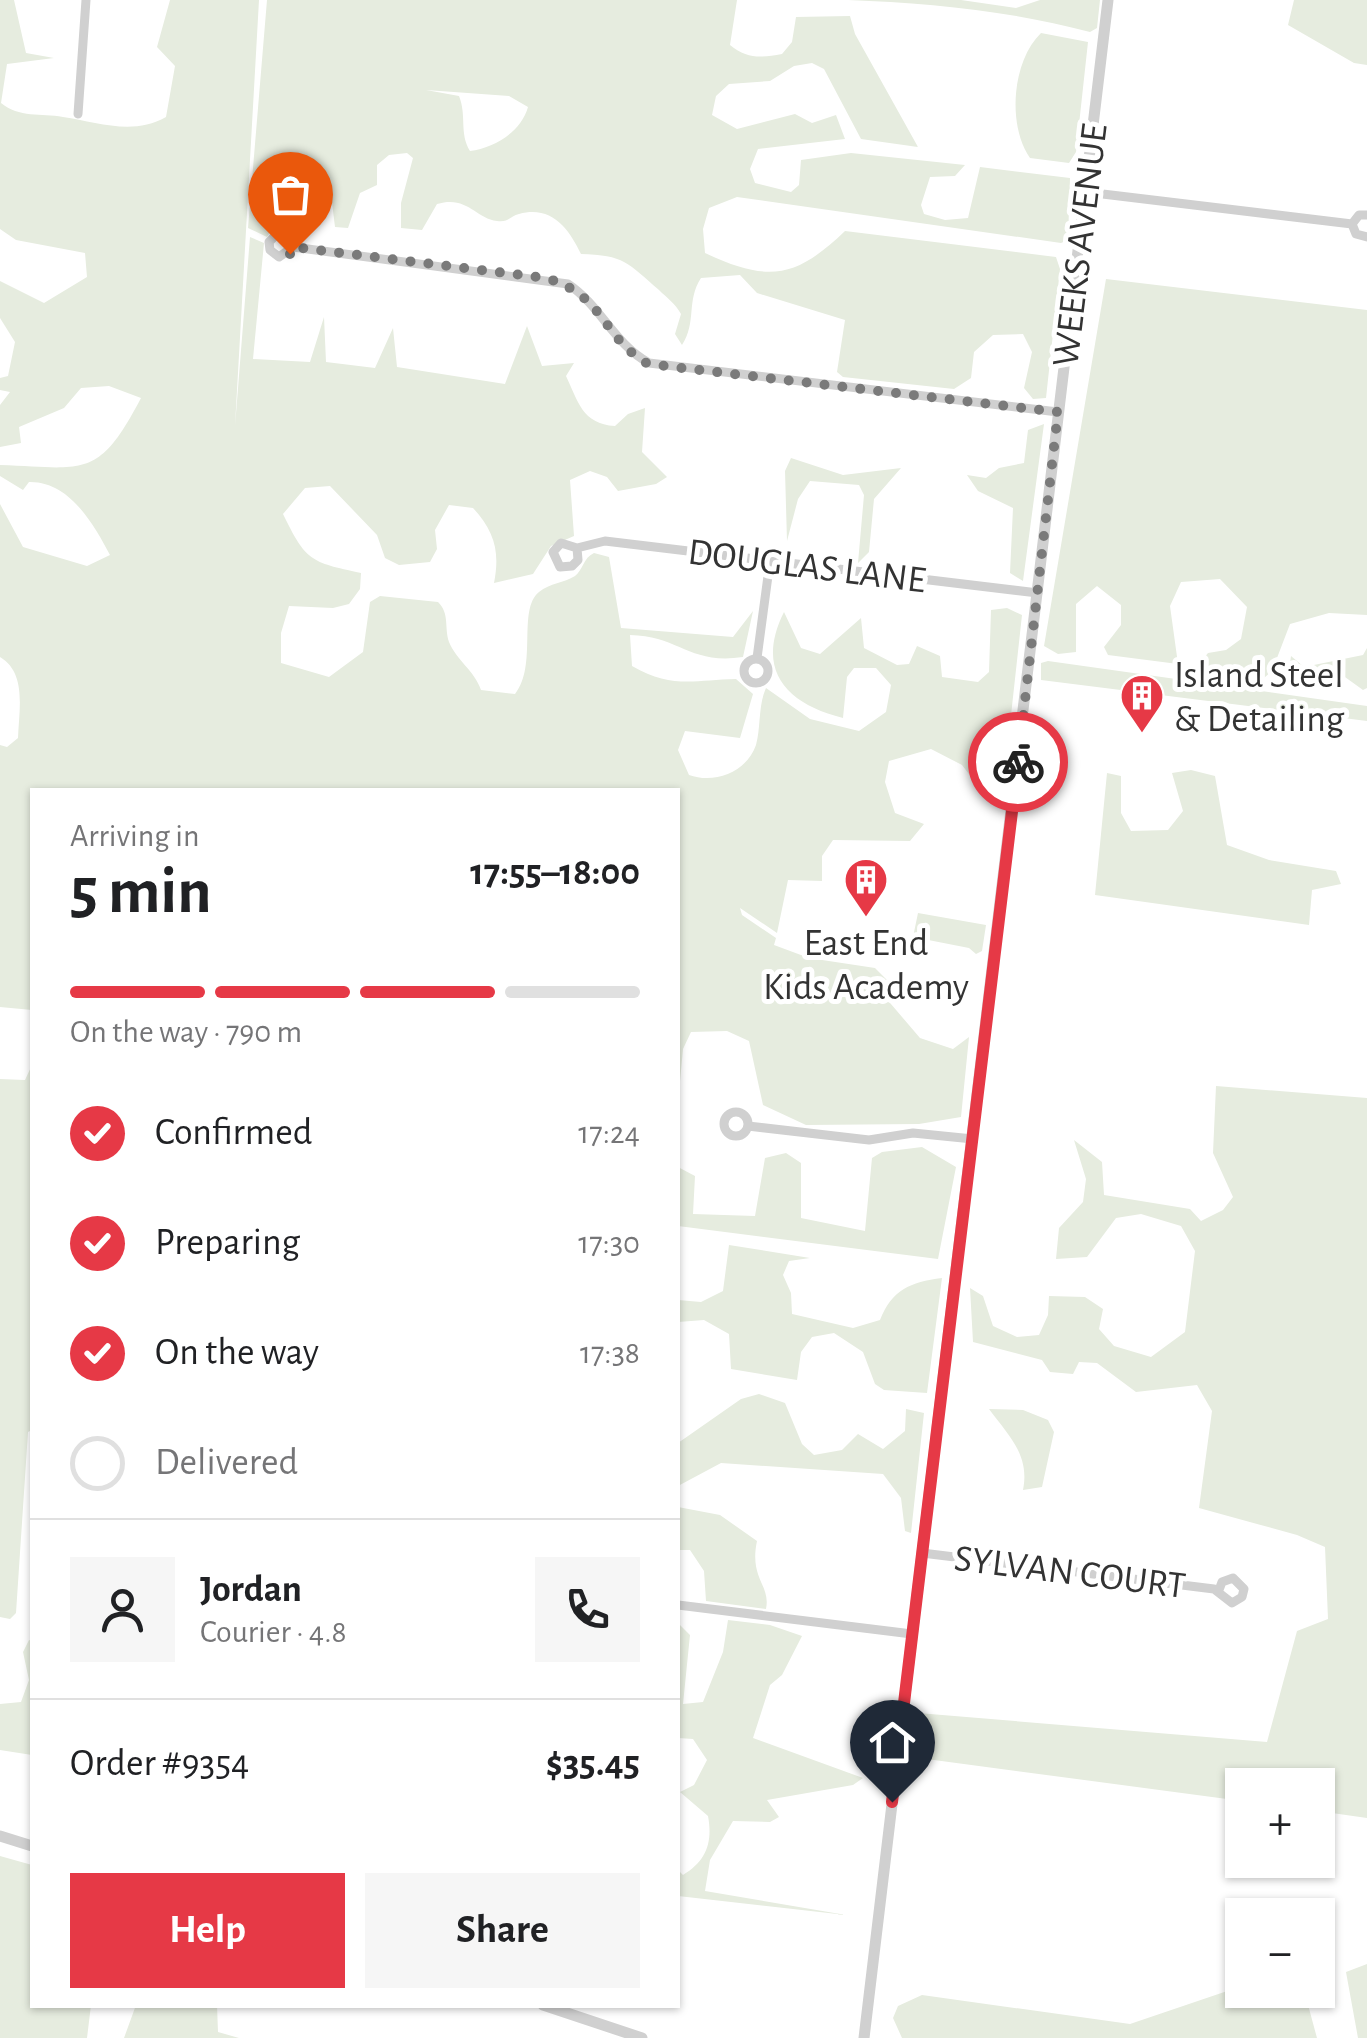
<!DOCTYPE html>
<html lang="en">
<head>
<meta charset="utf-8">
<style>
  :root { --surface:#fff; --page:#f6f6f6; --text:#202124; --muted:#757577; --line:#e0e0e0; --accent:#e63946 }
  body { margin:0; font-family:"Alegreya Sans",sans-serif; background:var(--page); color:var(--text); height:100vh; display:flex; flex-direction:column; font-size:38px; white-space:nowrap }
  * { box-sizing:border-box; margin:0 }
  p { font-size:32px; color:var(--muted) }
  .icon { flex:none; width:55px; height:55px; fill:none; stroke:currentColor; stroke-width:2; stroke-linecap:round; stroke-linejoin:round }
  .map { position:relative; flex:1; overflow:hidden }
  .details { position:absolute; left:30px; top:788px; width:650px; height:1220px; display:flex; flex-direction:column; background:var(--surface); border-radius:0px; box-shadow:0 2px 8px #0004 }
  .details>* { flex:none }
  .buttons { position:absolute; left:1225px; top:1768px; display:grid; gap:20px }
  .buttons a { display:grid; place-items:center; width:110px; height:110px; border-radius:0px; background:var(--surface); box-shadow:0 2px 8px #0004; font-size:50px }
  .pin { position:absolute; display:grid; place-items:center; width:85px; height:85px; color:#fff; margin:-102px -42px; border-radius:50% 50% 50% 0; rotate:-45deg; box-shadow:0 0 10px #0007 }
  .pin .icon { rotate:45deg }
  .courier { position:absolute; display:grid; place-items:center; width:100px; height:100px; margin:-50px; border:8px solid #e63946; border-radius:50%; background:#fff; color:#222; box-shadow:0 2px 12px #0007 }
  .headline em { font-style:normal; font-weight:600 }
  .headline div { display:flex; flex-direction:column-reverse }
  .headline { display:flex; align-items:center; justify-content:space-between; height:170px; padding:0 40px }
  h1 { font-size:65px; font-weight:600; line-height:75px }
  .bar { display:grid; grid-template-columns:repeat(4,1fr); gap:15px 10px; align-content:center; height:120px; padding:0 40px }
  .bar i { height:12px; border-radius:8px; background:var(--line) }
  .bar .current { background:var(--accent) }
  .bar p { grid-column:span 4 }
  .line { display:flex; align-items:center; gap:25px; padding:0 40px; border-top:2px solid var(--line) }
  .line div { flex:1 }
  .round { display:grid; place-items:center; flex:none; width:105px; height:105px; border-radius:0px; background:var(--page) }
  ol { padding:0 40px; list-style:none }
  li { display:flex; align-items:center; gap:30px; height:110px }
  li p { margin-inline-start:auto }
  li .icon { padding:10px; border-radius:50%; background:var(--accent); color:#fff; stroke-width:4 }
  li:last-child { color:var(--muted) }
  li i { width:55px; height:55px; border:5px solid var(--line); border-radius:50% }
  .button { display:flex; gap:20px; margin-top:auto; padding:20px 40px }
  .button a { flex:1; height:115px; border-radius:0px; background:var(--accent); color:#fff; font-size:40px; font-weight:600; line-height:115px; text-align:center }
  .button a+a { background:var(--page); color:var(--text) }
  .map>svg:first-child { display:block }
</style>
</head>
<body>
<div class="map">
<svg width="1367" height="2038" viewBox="0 0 1367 2038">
  <rect width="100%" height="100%" fill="#fff"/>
  <path fill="#e6ecdf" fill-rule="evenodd" d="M0,0H14L26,53L54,58L7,64L1,103C19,118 41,113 63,117C97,122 133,136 166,117L175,66L157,47L170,0H259L235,426L250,237L264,243L253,359L310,362L324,317L326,362L375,368L393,328L397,367L505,384L527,326L542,366L574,363L566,376C578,401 582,424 615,426L628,414L645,408L642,452L667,477L656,484L618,491L607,477L590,471L570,480L574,536L551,546L533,574L494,583C500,552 495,532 473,508L449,505L435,530L437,549L430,562L399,565L385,558L377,535L330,486L305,488L283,514C306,561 310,562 361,573L360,589L349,604L333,608L289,606L281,633V663L329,677L363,652L370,602L380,596L438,602C450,614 444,627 449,642C457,661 474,670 481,690L515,694C538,665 517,610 539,592C550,583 564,583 575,576C583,570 583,558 594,553L609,557L621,628L733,637L753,611L743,657C689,665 680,636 630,635L632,666C672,689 694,680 736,679L753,694L740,738L685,731L678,750L689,775C714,784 746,773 756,745C761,727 758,706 766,688L810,719L859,731L886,712L891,685L876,668H854L847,677L843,718C786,704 755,670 784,612L801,648L820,654L861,618L864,648L897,665L909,664L917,646L940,656L942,677L978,682L989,672L991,610L1007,608L1022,615L1004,779L999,784L975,782L962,765L931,749L889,761L885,782L895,813L924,824L910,841L833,840L822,856V881L788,880L777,933L740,908L742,915L776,938L774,945L809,958L875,968L887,980L885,997L920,1038L953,1049L969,1037L961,1117L919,1124L806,1125L763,1105L749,1041L727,1031L691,1032L683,1049L678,1103V790H32V1010L0,1007V745L7,747L18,738C19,710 27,673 0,657V504L23,547L87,566L110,555C93,523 69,481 29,482L23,490L0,476V465C85,468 98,480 141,398L109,386L81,388L64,408L19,427L21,443L0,447V405L10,392L0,390V378L8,376L15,342L0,318V281L44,303L87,277L85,253L16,240L0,229Z
    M267,0H737L730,45C747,59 761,58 782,54L792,42L796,17L850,16L855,34L918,147L861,139L824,69L812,63L794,66L770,81L729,84L716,96L712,115L737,129L795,114L812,123L836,115L845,139L758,149L750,169L755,183L791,192L799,185L801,160L851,153L965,165L955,176L930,177L921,205L924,214L945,220L968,218L980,167L1070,178L1068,240L1061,243L737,197L709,208L703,229L705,253C769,283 796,278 845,231L1056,257L1060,269L1046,398L1033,399L1024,388L1032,352L1023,334L993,335L974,352L971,378L954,389L843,377L837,372L845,320L757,293L740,275L701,278C686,301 697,322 682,345L675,334L681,314C675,303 667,298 659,290C628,263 624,255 581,254C569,229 552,205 519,214C510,216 508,223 497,221C475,218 467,195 437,204L422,230L401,228V203L413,158L407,153L389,155L377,165V185L360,193L348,228L335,227L329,178L305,177L267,237L248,228ZM426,90L509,96L528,107C521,132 494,148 470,151C459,133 467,116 459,96Z
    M848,0H961L1016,8L1040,0H1100L1097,28L1090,32C1012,11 929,3 848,0Z
    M1294,0H1367V65L1354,63L1288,25Z
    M1041,33L1088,42L1076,152L1069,163L1030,158C1007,125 1012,61 1041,33Z
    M1106,279L1367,310V615L1329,613L1290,624L1272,671L1264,678L1199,664L1208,653L1226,650L1241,639L1247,607L1220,579L1181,582L1170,606L1178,664L1108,655L1104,647L1121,625V605L1097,586L1076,604V652L1058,654L1044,646Z
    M1044,424L1023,581L1010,573L1013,508L978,491L967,475L986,478L999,468L1024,463L1028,430Z
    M791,458L843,475L901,468L874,499L869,552L858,563L864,495L859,485L810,481L798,499L787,541L785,471Z
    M1367,648V688L1363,690L1338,672L1314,682L1288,678L1291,656L1304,667L1363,655Z
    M1048,661L1367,706V721L1041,680V663Z
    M1191,770L1215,776L1227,845L1269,860L1336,871L1341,884L1312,890L1309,925L1095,895L1107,773L1121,776V813L1131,831L1168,830L1183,811L1172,773Z
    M918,913L986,925L982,951L976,954L969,948L913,937Z
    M32,1065V1430L28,1432L16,1613L10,1619L0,1617V1079L25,1080Z
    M1216,1086L1367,1098V1818L1318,1811V1785H1242V1801L919,1758L918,1713L1267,1742L1297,1631L1328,1619L1325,1547L1297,1535L1199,1508L1212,1411L1197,1385L1136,1392L1097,1363L1079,1362L1073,1374L1050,1372L1042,1360L973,1342L970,1288L983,1296L993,1326L1017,1337L1039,1335L1048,1315L1049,1296L1085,1297L1103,1309L1099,1329L1114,1346L1151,1357L1185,1332L1195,1251L1181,1226L1141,1214L1116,1218L1087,1257L1056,1259L1059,1228L1083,1202L1086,1179L1074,1140L1102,1162L1104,1195L1190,1209L1201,1221L1223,1210L1233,1197L1213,1153Z
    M922,1147L956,1167L938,1259L678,1226V1167L695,1176L693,1214L755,1216L765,1158L786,1153L801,1163V1218L865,1231L872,1158L882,1152Z
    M729,1245L810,1258L789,1261L783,1275L791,1293L792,1314L853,1328L880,1320C892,1290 910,1282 942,1278L927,1393L884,1390L875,1384L863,1352L834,1333L812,1337L801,1352L797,1380L731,1369L729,1334L704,1320L678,1322V1300L701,1302L723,1291Z
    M759,1394L785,1403L802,1444L814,1455L842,1450L858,1434L883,1449L905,1431L906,1409L924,1413L911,1533L905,1531L901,1498L883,1474L721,1463L678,1486V1443L741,1399Z
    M989,1409L1023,1410L1048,1420L1054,1432L1042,1487L1023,1490C1030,1455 1009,1436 989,1409Z
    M678,1507L720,1515L757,1541C749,1579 771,1585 766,1609L706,1601L704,1571L690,1550H678Z
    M728,1620L770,1625L802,1636L782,1675L770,1685L753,1738L863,1778L853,1785L767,1800L779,1817L770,1822L733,1821L710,1860L705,1891L846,1915L678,1896V1870L683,1875C706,1861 713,1843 708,1816L680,1792L694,1785L707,1760L693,1739L678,1738V1623L690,1635L683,1704L703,1702L723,1652Z
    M29,1640L32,1641V1755L0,1750V1704L21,1702L29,1680L23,1652Z
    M0,1856L32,1865V2005H91L87,2038H0Z
    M1367,1964V2038H1358L1346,1972Z
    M1242,1986V1990H1304L1317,2038H902L893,2018L898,2006L922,1995L1130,2024Z
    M136,2005H217L218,2032L239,2038H124Z"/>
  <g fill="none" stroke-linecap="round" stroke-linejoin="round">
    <path stroke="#d0d0d0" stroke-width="9" d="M78,114L86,0
      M1086,192L1352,224
      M1352,224L1356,234L1367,237
      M1352,224L1359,215H1367
      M293,247L286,234L278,233L269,242L270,250L279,257L293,247L568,284C601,306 614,344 649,363L1058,412
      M577,548L578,560L572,566L560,567L553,552L561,543L577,548L605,541L1038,593
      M757,658L770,561
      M744 671a12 12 0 1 1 24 0a12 12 0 1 1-24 0Z
      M724 1124a12 12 0 1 1 24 0a12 12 0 1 1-24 0Z
      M748,1126L869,1140L913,1133L973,1139
      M922,1553L1214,1589L1232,1603L1242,1597L1244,1589L1233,1578L1222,1582L1219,1590
      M678,1605L912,1634"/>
    <path stroke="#d0d0d0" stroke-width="11" d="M0,1836L32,1846
      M543,2005L642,2038
      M864,2038L1108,0"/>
  </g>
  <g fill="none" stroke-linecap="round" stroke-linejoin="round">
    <path stroke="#7a7a7a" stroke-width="10" stroke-dasharray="0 18" d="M290,254L293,247L546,278C606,296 601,337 648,364L1058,412L1018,762"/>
    <path stroke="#e63946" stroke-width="12" d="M892,1802L1018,762"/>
  </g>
  <defs>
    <symbol id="building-pin" viewBox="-11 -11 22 30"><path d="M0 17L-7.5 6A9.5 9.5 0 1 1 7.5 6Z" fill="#e63946" stroke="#fff"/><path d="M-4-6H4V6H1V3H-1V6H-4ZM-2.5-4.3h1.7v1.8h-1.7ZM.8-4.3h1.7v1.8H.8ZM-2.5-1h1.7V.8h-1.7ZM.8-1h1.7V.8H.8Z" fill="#fff"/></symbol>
  </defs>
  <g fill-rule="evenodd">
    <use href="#building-pin" x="1117" y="671" width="50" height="68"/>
    <use href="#building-pin" x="841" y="855" width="50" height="68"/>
  </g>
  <g text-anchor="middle" stroke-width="10" stroke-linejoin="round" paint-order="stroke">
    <g font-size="38" fill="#333" stroke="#fff">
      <text transform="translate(1079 245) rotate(-83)" y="13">WEEKS AVENUE</text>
      <text transform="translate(807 565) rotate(7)" y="13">DOUGLAS LANE</text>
      <text transform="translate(1070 1571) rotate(7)" y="13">SYLVAN COURT</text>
    </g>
    <g font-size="38" fill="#333" stroke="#fff" text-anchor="start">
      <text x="1174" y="687">Island Steel<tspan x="1174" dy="44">&amp; Detailing</tspan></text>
      <text x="866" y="955" text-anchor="middle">East End<tspan x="866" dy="44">Kids Academy</tspan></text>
    </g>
  </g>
</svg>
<div class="buttons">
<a>+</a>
<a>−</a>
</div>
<div class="pin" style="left:290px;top:254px;background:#ea580c"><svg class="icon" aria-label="bag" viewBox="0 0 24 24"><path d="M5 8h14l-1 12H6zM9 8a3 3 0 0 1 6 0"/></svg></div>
<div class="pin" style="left:892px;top:1802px;background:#1f2937"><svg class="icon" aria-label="home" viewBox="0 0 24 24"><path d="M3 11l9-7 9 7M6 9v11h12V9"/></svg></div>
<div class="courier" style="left:1018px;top:762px"><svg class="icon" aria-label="bike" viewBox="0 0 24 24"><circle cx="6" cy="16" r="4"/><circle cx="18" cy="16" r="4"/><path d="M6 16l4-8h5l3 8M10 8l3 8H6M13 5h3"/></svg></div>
<section class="details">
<div class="headline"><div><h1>5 min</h1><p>Arriving in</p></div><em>17:55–18:00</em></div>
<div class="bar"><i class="current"></i><i class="current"></i><i class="current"></i><i></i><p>On the way · 790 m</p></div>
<ol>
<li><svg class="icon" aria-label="check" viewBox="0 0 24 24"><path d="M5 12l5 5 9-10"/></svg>Confirmed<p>17:24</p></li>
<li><svg class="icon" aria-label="check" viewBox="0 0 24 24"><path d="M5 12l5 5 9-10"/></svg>Preparing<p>17:30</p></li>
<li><svg class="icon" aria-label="check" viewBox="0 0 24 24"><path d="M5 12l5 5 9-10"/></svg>On the way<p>17:38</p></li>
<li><i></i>Delivered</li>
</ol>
<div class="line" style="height:180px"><a class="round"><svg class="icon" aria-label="person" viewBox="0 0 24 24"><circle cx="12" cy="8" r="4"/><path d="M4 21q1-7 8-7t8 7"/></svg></a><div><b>Jordan</b><p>Courier · 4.8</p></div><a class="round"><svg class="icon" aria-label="phone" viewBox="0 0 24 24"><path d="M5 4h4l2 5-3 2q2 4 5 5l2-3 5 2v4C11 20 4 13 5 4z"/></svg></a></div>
<div class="line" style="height:130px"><div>Order #9354</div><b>$35.45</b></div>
<div class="button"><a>Help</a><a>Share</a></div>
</section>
</div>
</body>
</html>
